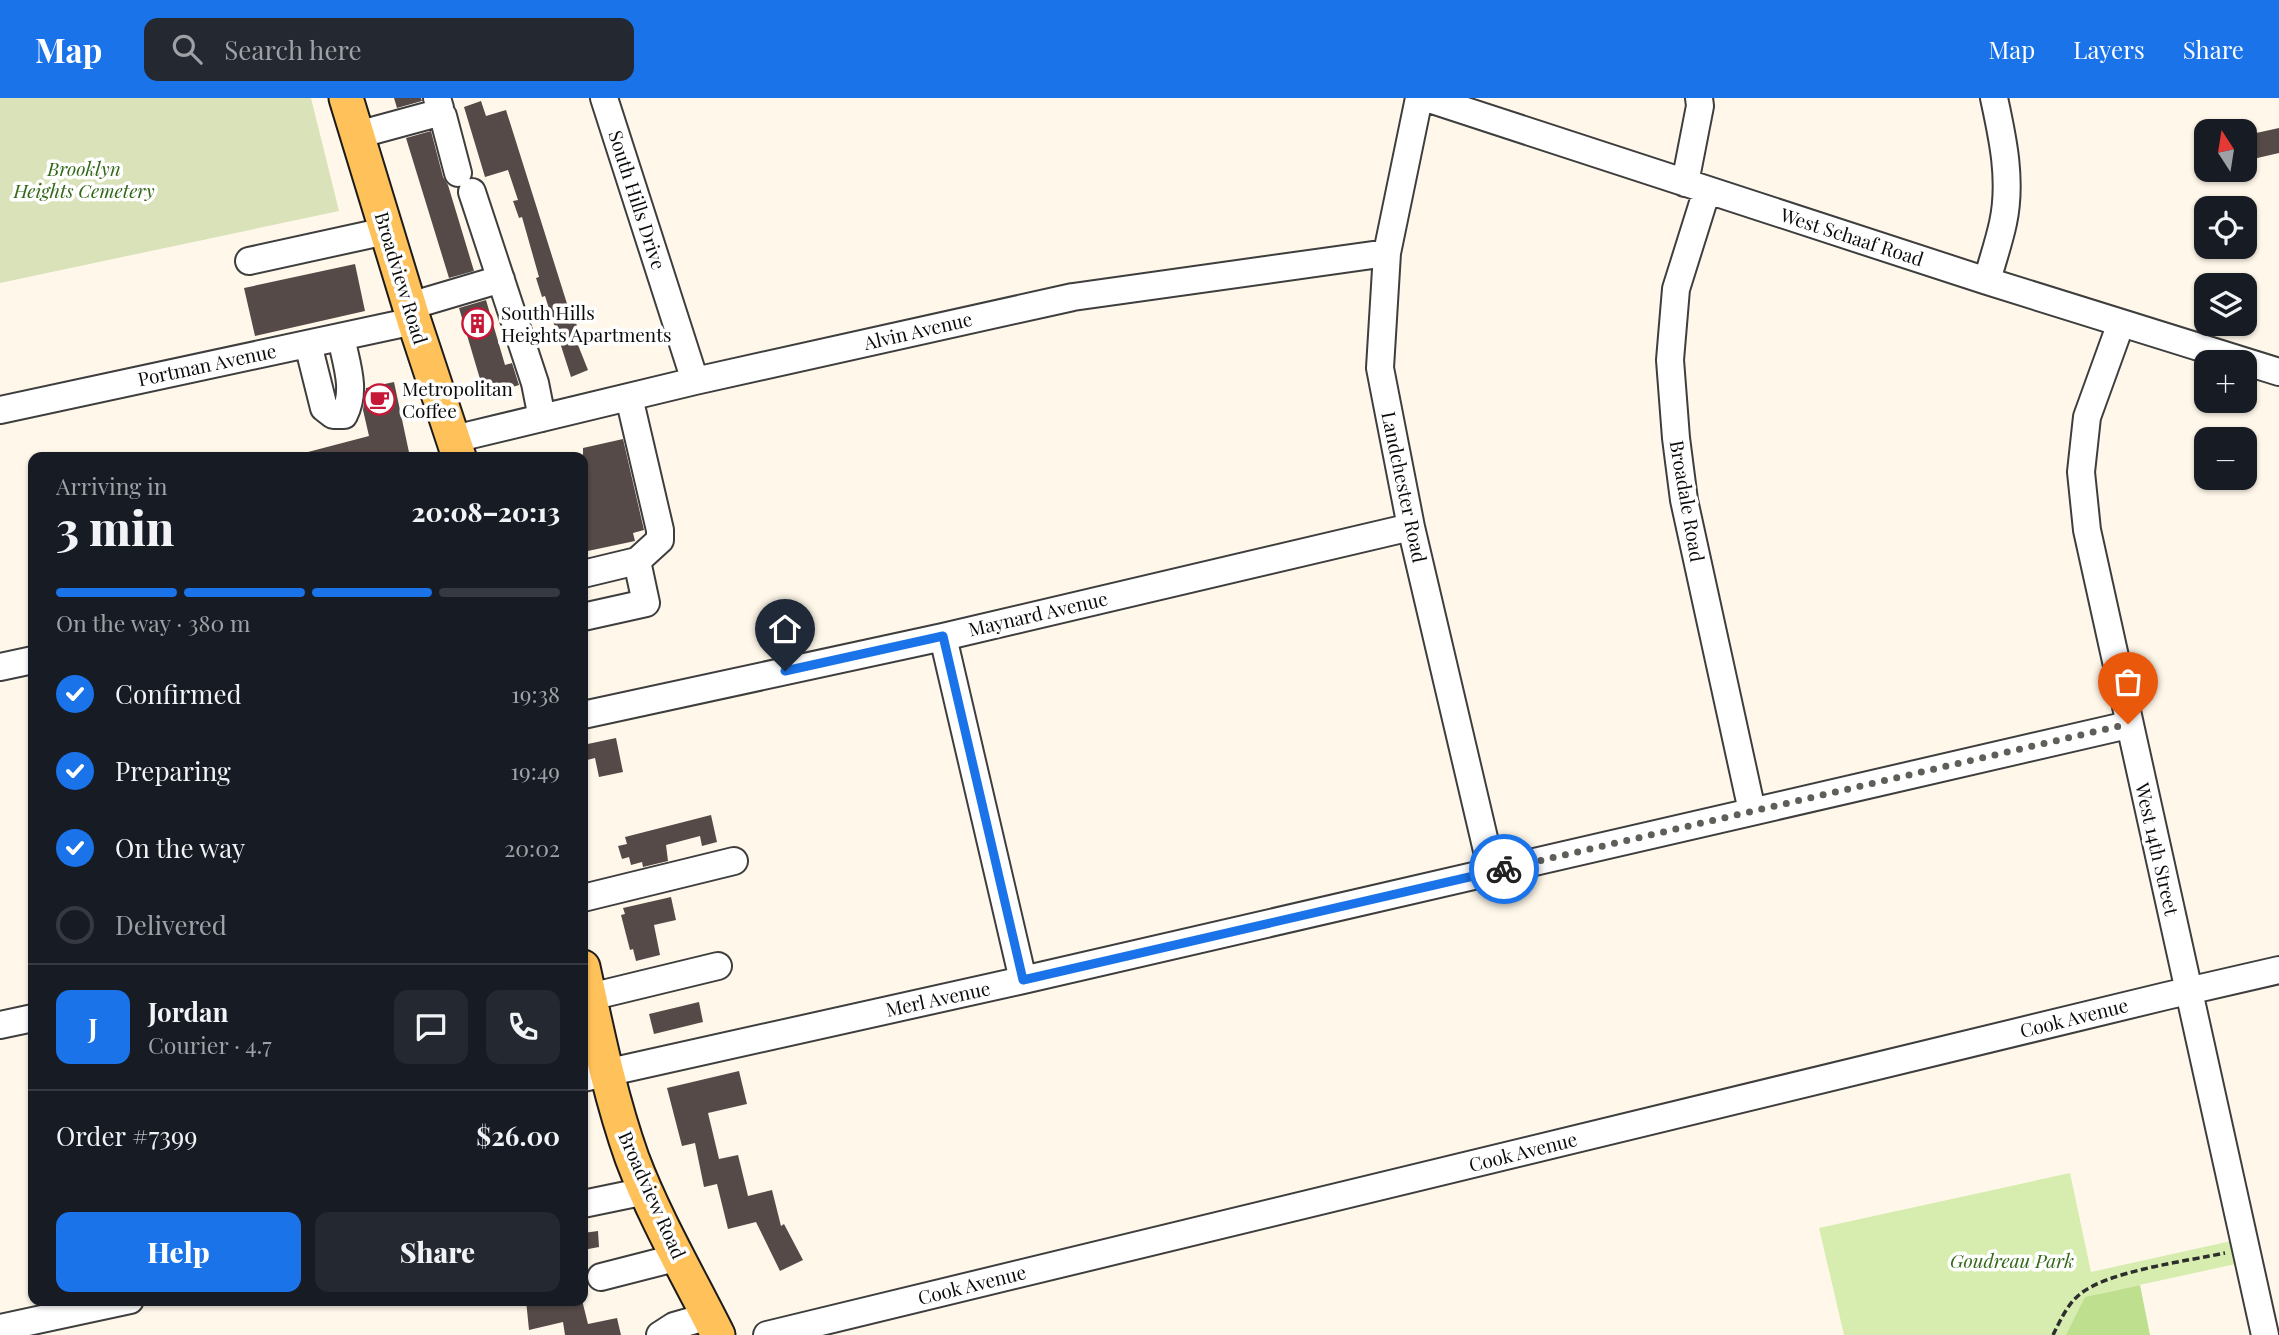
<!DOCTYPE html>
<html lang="en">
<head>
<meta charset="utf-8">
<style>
  :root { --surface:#171b24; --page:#242831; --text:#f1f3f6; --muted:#9ea1a6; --line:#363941; --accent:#1a73e8 }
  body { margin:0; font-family:"Playfair Display",serif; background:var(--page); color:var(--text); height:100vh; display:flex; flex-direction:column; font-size:26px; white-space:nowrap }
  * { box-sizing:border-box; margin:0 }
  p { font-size:23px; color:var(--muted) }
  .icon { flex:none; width:38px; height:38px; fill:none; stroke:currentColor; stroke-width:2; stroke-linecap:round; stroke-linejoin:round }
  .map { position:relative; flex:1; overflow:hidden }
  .drawer { position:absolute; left:28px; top:354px; width:560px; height:854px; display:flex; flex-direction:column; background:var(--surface); border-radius:14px; box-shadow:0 2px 5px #0004 }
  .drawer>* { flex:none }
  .needle { width:46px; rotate:348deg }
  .fabs { position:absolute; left:2194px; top:21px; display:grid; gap:14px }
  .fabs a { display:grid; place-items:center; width:63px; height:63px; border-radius:14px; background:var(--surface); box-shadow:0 2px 5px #0004; font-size:35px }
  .pin { position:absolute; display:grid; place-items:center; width:60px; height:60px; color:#fff; margin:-72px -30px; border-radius:50% 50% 50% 0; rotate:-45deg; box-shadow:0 0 7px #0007 }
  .pin .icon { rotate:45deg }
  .courier { position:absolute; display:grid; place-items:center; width:70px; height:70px; margin:-35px; border:5px solid #1a73e8; border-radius:50%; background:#fff; color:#222; box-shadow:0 2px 9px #0007 }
  .overview em { font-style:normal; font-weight:800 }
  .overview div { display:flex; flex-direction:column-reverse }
  .overview { display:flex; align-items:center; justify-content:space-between; height:119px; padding:0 28px }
  h1 { font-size:46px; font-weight:800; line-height:52px }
  .bar { display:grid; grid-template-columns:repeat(4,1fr); gap:10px 7px; align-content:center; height:84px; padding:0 28px }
  .bar i { height:9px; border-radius:5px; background:var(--line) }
  .bar .on { background:var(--accent) }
  .bar p { grid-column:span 4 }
  .line { display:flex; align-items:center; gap:18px; padding:0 28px; border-top:2px solid var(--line) }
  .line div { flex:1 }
  .round { display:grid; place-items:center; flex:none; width:74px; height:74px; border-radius:14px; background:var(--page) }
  ol { padding:0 28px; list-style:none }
  li { display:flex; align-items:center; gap:21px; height:77px }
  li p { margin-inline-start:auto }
  li .icon { padding:7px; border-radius:50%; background:var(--accent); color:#fff; stroke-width:4 }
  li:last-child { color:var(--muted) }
  li i { width:38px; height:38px; border:4px solid var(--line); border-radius:50% }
  .cta { display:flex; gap:14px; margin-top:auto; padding:14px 28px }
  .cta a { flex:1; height:80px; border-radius:14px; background:var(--accent); color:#fff; font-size:28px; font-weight:800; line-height:80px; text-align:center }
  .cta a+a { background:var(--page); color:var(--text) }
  header { display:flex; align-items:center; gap:42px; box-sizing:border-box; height:98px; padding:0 35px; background:var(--accent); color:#fff }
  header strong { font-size:33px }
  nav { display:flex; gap:38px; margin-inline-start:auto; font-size:24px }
  .search { width:490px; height:63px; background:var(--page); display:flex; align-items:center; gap:18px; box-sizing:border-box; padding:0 24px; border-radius:14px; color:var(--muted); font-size:26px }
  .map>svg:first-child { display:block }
</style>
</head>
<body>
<header>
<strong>Map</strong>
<div class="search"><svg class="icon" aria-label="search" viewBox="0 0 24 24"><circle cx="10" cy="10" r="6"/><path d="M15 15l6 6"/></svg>Search here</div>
<nav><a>Map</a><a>Layers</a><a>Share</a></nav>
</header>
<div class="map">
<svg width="2279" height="1237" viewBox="0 0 2279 1237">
  <rect width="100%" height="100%" fill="#fff8ea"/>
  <path fill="#d7edb0" d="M2070,1075L2091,1174L2231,1143L2236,1166L2098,1196L2105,1237H1844L1819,1130Z"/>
  <path fill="#bddf8e" d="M2140,1187L2150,1237H2066L2085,1199Z"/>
  <path fill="#dae2b9" d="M0,0H311L339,113L0,185Z"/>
  <path fill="#554a47" d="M394,0H421L422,3L397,10Z
    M481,3L486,18L506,12L569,212H572L578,231L572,232L588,272L571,279L545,198L542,199L536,180L539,179L522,119L519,120L513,103L518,102L508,72L485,79L464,9Z
    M2279,30V55L2253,61L2247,37Z
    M431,33L443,79L448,87L474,173L449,180L406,40Z
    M355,166L365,213L255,238L244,190Z
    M486,202L505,267L512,265L519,287L485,298L459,210Z
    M394,284L410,359H308V354L369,338L363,312L366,290Z
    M623,341L644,432L633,435L635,443L583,454V350Z
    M616,640L623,674L599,679L595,660L583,663V647Z
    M711,717L717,744L702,748L700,738L666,747L668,763L643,769L642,764L631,767L629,759L622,761L618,748L627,746L625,739Z
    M671,799L676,822L654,827L660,857L636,863L633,851L630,852L621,817L625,816L623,810Z
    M699,904L703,924L654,936L649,916Z
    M739,973L747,1006L708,1015L719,1061L738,1057L748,1098L772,1092L781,1128L784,1126L803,1162L780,1173L756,1124L728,1131L717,1086L704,1089L695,1045L682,1048L667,990Z
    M598,1133L599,1149L583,1152V1135Z
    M526,1202H582L588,1226L617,1220L621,1237H565L563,1224L529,1232Z"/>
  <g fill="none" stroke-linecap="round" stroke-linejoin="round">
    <defs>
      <path id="minor" d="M604,0L695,283
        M1419,0L1387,155L1380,270L1411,429L1492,774
        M1426,0L1987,183L2279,274
        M438,15L443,18L458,75
        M357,37L438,15L440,10L437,0
        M1685,85L1700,8L1699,0
        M1707,92L1676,191L1670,262L1676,340L1684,402L1752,713
        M472,94L535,285L542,320
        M249,163L386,133
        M1987,183C1992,164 1999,144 2003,125C2012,83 2003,41 1994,0
        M410,208L501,181
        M2121,225L2087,319L2081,374L2087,432L2265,1237
        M308,246L324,310L333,317H344C357,292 346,265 341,239
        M0,312L414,223
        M454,341L695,283L1073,199L1387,155
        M583,476L637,463L660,442V432L629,299
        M583,519L646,505L637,463
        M943,539L1023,882
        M0,569L33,562
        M583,617L943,539L1411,429
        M583,800L734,763
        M590,899L718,868
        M0,927L33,920
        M583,980L1023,882L2128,627
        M583,1106L646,1093
        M601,1179L679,1159
        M0,1230L130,1202
        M660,1237L674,1228L709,1218
        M767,1237L2166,898L2279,872"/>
      <path id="major" d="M346,0L414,223L459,359
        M583,869C597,933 610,998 632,1060C655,1121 689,1179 718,1237"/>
    </defs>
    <use href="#minor" stroke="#3e3e3e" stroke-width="30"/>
    <use href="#major" stroke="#1c1c1c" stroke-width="37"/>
    <path stroke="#2d2d2d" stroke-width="3.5" stroke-dasharray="7 3.5" stroke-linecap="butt" d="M2053,1237C2060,1223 2067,1207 2079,1197C2106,1173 2188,1163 2225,1155"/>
    <use href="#minor" stroke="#fff" stroke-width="26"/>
    <use href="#major" stroke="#ffc15a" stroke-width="33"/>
  </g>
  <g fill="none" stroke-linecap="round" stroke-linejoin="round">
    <path stroke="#605e59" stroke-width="7" stroke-dasharray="0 12.6" d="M1504,771L2128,626"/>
    <path stroke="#1a73e8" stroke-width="9" d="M785,573L943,538L1023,882L1504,771"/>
  </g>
  <defs>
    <symbol id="building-ring" viewBox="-11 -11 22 22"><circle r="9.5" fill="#fff" stroke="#c71736" stroke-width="1.5"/><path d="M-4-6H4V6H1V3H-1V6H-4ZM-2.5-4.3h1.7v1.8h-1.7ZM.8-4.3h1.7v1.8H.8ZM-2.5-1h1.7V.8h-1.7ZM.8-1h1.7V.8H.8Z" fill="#c71736"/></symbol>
    <symbol id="cafe-ring" viewBox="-11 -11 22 22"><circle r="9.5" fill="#fff" stroke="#c71736" stroke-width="1.5"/><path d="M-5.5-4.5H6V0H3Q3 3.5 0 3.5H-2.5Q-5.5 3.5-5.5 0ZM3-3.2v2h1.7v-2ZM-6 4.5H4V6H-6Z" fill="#c71736"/></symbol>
  </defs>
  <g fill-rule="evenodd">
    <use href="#building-ring" x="460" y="208" width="35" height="35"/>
    <use href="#cafe-ring" x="362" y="284" width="35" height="35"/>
  </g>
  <g text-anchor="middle" stroke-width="7" stroke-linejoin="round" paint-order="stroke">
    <g font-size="19" font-style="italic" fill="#326817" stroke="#fff">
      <text x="84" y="78">Brooklyn<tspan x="84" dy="22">Heights Cemetery</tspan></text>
      <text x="2012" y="1170">Goudreau Park</text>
    </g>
    <g font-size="19" fill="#0b0b0b" stroke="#fff">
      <text transform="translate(637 102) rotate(72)" y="7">South Hills Drive</text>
      <text transform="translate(1852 139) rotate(18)" y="7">West Schaaf Road</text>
      <text transform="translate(401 180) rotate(73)" y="7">Broadview Road</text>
      <text transform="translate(918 233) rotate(-13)" y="7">Alvin Avenue</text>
      <text transform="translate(207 267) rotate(-12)" y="7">Portman Avenue</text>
      <text transform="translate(1404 389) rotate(78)" y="7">Landchester Road</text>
      <text transform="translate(1687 403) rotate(80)" y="7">Broadale Road</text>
      <text transform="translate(1038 516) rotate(-13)" y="7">Maynard Avenue</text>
      <text transform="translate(2157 751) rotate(77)" y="7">West 14th Street</text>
      <text transform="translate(938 901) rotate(-12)" y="7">Merl Avenue</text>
      <text transform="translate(2074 920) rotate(-14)" y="7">Cook Avenue</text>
      <text transform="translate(1523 1054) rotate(-14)" y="7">Cook Avenue</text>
      <text transform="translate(652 1097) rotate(66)" y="7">Broadview Road</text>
      <text transform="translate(972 1187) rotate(-14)" y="7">Cook Avenue</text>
    </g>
    <g font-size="19" fill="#0b0b0b" stroke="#fff" text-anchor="start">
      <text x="501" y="222">South Hills<tspan x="501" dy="22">Heights Apartments</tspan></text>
      <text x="402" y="298">Metropolitan<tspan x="402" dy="22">Coffee</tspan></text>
    </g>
  </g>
</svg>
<div class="fabs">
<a><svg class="needle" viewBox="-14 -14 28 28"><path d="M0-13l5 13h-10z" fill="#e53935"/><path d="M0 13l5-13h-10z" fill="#9ea1a6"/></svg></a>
<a><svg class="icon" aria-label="locate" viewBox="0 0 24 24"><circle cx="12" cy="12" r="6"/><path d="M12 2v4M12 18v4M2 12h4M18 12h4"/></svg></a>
<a><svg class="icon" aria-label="layers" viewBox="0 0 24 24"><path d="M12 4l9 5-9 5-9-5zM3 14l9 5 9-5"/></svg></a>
<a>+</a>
<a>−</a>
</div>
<div class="pin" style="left:2128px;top:626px;background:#ea580c"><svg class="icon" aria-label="bag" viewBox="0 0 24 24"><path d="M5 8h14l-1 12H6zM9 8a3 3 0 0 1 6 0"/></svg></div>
<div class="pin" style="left:785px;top:573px;background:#1f2937"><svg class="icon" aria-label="home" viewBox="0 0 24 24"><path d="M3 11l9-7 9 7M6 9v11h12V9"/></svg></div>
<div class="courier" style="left:1504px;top:771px"><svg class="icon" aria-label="bike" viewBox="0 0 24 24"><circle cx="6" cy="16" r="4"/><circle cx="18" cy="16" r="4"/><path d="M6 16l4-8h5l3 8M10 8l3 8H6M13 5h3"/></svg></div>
<section class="drawer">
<div class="overview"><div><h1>3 min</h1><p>Arriving in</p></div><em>20:08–20:13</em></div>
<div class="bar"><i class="on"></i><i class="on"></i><i class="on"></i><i></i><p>On the way · 380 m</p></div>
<ol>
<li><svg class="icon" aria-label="check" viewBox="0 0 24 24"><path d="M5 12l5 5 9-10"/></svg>Confirmed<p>19:38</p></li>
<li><svg class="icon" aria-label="check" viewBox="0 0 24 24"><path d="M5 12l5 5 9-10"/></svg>Preparing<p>19:49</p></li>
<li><svg class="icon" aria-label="check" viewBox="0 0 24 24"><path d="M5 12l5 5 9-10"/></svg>On the way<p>20:02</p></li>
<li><i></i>Delivered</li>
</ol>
<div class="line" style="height:126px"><b class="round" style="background:var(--accent);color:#fff">J</b><div><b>Jordan</b><p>Courier · 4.7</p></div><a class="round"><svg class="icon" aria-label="chat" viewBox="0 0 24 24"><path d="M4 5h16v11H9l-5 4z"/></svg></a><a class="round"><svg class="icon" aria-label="phone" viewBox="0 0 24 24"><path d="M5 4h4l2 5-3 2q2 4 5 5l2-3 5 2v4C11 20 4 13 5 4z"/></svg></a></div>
<div class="line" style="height:91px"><div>Order #7399</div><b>$26.00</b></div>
<div class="cta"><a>Help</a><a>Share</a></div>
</section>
</div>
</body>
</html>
